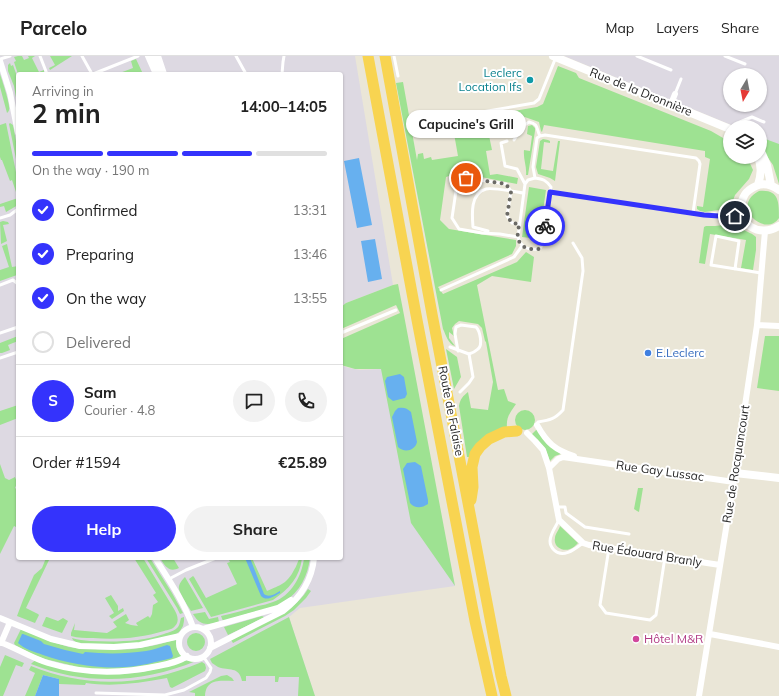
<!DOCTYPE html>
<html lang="en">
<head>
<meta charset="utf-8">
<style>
  :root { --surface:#fff; --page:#f2f2f2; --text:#222; --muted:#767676; --line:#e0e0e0; --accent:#3433fc }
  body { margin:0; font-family:Mulish,sans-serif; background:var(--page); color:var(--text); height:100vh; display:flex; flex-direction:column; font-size:15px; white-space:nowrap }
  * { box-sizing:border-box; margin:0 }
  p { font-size:13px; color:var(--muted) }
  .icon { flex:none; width:22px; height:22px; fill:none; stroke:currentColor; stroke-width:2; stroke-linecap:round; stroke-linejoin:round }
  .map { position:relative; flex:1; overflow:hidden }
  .details { position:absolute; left:16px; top:16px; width:327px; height:488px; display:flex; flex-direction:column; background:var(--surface); border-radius:4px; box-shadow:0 1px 3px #0004 }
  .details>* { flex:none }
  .needle { width:26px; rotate:190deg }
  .tools { position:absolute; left:723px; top:12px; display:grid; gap:8px }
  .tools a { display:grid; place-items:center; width:44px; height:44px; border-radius:50%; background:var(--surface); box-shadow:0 1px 3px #0004; font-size:20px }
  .pin { position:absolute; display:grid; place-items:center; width:34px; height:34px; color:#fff; margin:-17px; border:2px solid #fff; border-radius:50%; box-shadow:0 1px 4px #0007 }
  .courier { position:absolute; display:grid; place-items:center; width:40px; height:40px; margin:-20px; border:3px solid #3433fc; border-radius:50%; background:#fff; color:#222; box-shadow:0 1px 5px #0007 }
  .bubble { position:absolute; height:28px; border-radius:14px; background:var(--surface); box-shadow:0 1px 3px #0004; font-size:13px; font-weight:700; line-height:28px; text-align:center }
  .overview em { font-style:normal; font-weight:700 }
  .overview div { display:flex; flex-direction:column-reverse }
  .overview { display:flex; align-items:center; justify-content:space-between; height:68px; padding:0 16px }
  h1 { font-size:26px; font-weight:700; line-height:30px }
  .bar { display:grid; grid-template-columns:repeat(4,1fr); gap:6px 4px; align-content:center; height:48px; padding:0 16px }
  .bar i { height:5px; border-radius:3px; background:var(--line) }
  .bar .on { background:var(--accent) }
  .bar p { grid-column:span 4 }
  .line { display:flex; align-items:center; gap:10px; padding:0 16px; border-top:1px solid var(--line) }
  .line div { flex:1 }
  .round { display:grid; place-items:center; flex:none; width:42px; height:42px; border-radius:21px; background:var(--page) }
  ol { padding:0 16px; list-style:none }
  li { display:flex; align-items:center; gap:12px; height:44px }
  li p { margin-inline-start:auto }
  li .icon { padding:4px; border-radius:50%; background:var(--accent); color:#fff; stroke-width:4 }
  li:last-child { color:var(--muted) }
  li i { width:22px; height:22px; border:2px solid var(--line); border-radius:50% }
  .button { display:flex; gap:8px; margin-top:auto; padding:8px 16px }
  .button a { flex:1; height:46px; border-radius:24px; background:var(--accent); color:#fff; font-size:16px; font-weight:700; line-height:46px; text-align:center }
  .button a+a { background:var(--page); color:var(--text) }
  header { display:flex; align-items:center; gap:24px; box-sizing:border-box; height:56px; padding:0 20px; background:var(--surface); border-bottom:1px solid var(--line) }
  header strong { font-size:19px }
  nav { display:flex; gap:22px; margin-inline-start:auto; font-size:14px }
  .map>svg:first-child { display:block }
</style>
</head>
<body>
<header>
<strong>Parcelo</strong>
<nav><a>Map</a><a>Layers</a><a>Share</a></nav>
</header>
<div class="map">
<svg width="779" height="640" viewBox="0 0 779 640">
  <rect width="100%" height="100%" fill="#eae6d7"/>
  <path fill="#ddd9e2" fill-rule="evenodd" d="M0,0H355L393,229L346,247L341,251V18H18V502H341V309L349,312L360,314L381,313L408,308L455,530L300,552L289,561L315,640H0Z
    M564,0H779V89L760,81V71H736ZM730,19H760V49H730Z"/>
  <path fill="#9ee292" d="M18,0H22L24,4L29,2L28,0H35L32,2L39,16L44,14V16L42,18H18L14,6L16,5L14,1Z
    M50,0H72L50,14L49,12L55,9Z
    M136,3L143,18H133L132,17L129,18H117L133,12L131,5Z
    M10,7L11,10L13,9L18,23V53L14,30L8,15V9Z
    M558,10L576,17L579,22L711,75L730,86V101H747L753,114L749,123L735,139L731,150L725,153L705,156L700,155L697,153V150L703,151L710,103L705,101V95L544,69L542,76L541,75L539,66L519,59L490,64L488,66L487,70L492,94L486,95L490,119L497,118L518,122L517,128L471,119V116L462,115L461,118H455L446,121L440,164L449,173L516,184V190L512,198L438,231L443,238L517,206L526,196L534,201L531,226L492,220L477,229L498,334L504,333L508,345L516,348C510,357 506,361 507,372L471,401H467L459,350C460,343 463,340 468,336L471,352L488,354L493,326L486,286L485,285L482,272L478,268L459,265L455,268L452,272L454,280L449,276V282L455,290C448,288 446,279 443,273L396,27L403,26L417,104L418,98L423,97L424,103L431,101L432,104L458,100L453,72L475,68L474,62L537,51L543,48Z
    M0,18C2,24 11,50 9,54C9,55 8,56 7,57L0,31Z
    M6,67L18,126V135L16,136L12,124L10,125L2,104H1L0,101V69Z
    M10,67L13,69L18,96V113L9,68Z
    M532,69L535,72V75L528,119H526C527,111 523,103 524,94L530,95L532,80L527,78L528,70Z
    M760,81L779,88V128L773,109L760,90Z
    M543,83L548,84L550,85V87L544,86L541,113L553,115L558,85H560L555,125L550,122L538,118L536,111L540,85Z
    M529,131L546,134L539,183L522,181Z
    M759,135C779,133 779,146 779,162C766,182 729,151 759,135Z
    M18,142V149L6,156L4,150L0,151V148Z
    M3,165L8,166L9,168L3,169L7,185L1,188L0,166Z
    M732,168C738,170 739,171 744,174C749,177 752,177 756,181V194L753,214L741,212L746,184L710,178L705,208L699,207L704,171L706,170H715Z
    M7,188L12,211L18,210V219H17L0,225V214L9,211L2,190Z
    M398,228L403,254L455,530L411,467L381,313H355L341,309V283L400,257L396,249L341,273V251L346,247L393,229Z
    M18,280V285L8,289L10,294L2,297H0V287Z
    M765,280H779V335L757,332Z
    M446,293L457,301L461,321L454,333Z
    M18,349V362L0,369V355Z
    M515 364a10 10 0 1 1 20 0a10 10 0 1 1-20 0Z
    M537,373L561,398L555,400L550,405L545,392L531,379Z
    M0,408L5,422L9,424L15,421L18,429L15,431L18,438V472L14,470L0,498Z
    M638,432H643L639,456L637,455L634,453Z
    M560,470L578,487C576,489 573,492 570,493C563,496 553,491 555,482C555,478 559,474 560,470Z
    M46,502H50L26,552L38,558L39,559L35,567L17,560L23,544L34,519L42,512Z
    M134,502H143L174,553C177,558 180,565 175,570C173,573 168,574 164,575C141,582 117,584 93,582C85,582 78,582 71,580V577L75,567L74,574L107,577L117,571L113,566L126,558L129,564L125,567L131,569L138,570L136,567L148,560L150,562L152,558L153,549L158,546L153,539L156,537Z
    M146,502H150L172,537L183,557L180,558L177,552Z
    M160,502H173L179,512C169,517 165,510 160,502Z
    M228,502H252L267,535C280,529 287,528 294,514C297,510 297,506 300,502H302C300,521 289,533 273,544L211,561L189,523L193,520L194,521L206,542L237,528L227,507L230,506Z
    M304,502H310C308,519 300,536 284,546C277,551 267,553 258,555C246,558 235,562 223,565L221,560C233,557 246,554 258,550C263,549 268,548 273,546C291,540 302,520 304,502Z
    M185,521L203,552L191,555C188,550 180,538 179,533C178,529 182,524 185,521Z
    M308,533L311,535L306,542L294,554L285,560L233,587L231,584L289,553C297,547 303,541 308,533Z
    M111,539L118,550V555L123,552L124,555L112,563L109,560L114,557L105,542Z
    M205,556L209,563L218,561L219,566C207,569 200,570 193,558Z
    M262,560L264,561L263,562L228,579L224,571Z
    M46,561H47L58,565L63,562L68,565L62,577L42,570Z
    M184,561V565L183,570L180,575L175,579L140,587L101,589L77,587L73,584L72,582C78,584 84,584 90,585C115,586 141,586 164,578C169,576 175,575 178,571C180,568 180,565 181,562Z
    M289,561L315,640H298L299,621H279L278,626H275V620H246V625H242C239,610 229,615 218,611C216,610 214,608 212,607L210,603Z
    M21,573L44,582L46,584L69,591L82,593L84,592C104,594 124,595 145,591C155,590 165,586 175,584H176L177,593L182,600V601L162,607L123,613H91L78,611L45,603L34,599L15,589L14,587Z
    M187 586a9 9 0 1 1 18 0a9 9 0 1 1-18 0Z
    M5,599L24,607L22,611L16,609L3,640H0V611Z
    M36,604L121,618L142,616L165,611L184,605L190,604L196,605C142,627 86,630 31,608L33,606Z
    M202,606L205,608L206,612L205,615L172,632L170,631L167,622C140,627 113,631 86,627L85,629L59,628V623L43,619L35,640H25L35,617L29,614L31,610C88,633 145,630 202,606Z
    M227,619L232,622L234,625C221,625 206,622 205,640H195V637L189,636L221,620Z"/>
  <path fill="#67b0ef" d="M359,102L372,169L357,172L344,105Z
    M375,183L382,223L368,226L361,185Z
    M400,318L404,321L407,338L405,342L393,345L388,341L385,325L387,321Z
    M398,352C404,351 407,352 411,356L417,386C415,395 404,397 398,391L392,361L395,355Z
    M415,406L421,410L428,444V448C422,452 415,453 410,447L403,413L407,407Z
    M245,502H250L264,538C269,542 275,538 280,535V537C274,540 267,546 261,540Z
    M22,578H23L41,585L44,588L65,594L83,598L85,596C105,598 126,598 146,595C153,594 160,591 167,589L170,590L173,600L172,602C156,606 141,610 126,611C98,613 69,608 43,599C35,596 24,593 18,587Z
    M43,619L59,623V640H35Z"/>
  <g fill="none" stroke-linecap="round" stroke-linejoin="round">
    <path stroke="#fff" stroke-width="3" d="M40,0L47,18
      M82,0L92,18
      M236,0L246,18
      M394,0L398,20
      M637,0L671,14
      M725,0L745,8
      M0,3L10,0
      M93,18L138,0
      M282,18L283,6L284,0
      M675,38L681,23
      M482,56L534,47L539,43L556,1
      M732,71L735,68L752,61L764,66
      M514,84L523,70L529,66C539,68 536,73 540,80
      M507,85L501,87L505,110L517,113L525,128
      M535,122L533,111L537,82L540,80L545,79L696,102L699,105L700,108L693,157
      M535,122C543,123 546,124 551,131L543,184L541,191L539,193C528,194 521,192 518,181L525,128L528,124Z
      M550,136L704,159L719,161L735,160L742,162
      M708,159L731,154L741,149
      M0,162L10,159L18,153
      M488,175L473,171C472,159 470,137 486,133C492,131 516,136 524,137
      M500,178L482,177L459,173L452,162L457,128L466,122L506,128L511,135L507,160L512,167L519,168
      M500,178L518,181
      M735,213L739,185L716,180L711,209L761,217
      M0,229L13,224L18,228
      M441,234L514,201L522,190
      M0,277L18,271
      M341,277L396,254
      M450,291L469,298L473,321L469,327L460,336
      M458,295L455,278L456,271L461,269L476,271C480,275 483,289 478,293C476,295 472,297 469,298
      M0,302L18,296
      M538,366C550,364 555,363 563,354L583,215L582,202L573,187
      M556,451H565L566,457L585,471L629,478
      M559,464C556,470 550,478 550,485C550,488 552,492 554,494C563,503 575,493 583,487
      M609,492L600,549L606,557L650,564L656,559L665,501
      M169,523L186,514L216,502
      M96,637L165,639L184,634L206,622L210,616L211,612L203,600"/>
    <path stroke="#fff" stroke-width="6" d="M0,5L10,37L18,77
      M671,48L675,38
      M757,269L779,270
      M537,369C547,387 555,394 574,400
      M527,377L535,385L543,394L549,412L559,464L583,487L589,489L720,509
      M549,412L558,403L563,401L734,426
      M155,502C169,524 184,546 193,571
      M0,562L51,583L80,590L114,591L140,589L180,580
      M179 587a16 16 0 1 1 32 0a16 16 0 1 1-32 0Z
      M203,573L278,552L291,544
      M710,578L779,591
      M0,586C16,592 32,602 48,607C84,618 121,618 158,610C168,608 179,606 187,600
      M1,587L10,566
      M210,592L283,555C300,542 312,524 314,502
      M699,640L735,417L757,269L765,175"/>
    <path stroke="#fff" stroke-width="8" d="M149,0L157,18
      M157,0L163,18
      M553,0L730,73
      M760,93L767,109L771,129
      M758,101C762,111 761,119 758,129
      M779,134C772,129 764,126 756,130C754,131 750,133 748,135C745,137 743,142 742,145C737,169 759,182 779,170
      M735,417L779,422"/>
    <path stroke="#f8d451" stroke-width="11" d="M368,0L417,264L475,565L492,640
      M385,0L432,258L501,620L506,640
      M471,444L473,431L472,411L475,398L480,391L489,383L504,376L517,375"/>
  </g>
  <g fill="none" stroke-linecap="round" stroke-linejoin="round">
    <path stroke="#6b6a65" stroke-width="4" stroke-dasharray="0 7.2" d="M466,122L506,128L511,136L507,160L512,167L519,168C519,172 517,177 518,181C519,192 530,194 539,193C544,187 544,178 545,170"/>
    <path stroke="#3433fc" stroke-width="5" d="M545,170L550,136L704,159L719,160H735"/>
  </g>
  <circle fill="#0f9aa8" stroke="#fff" stroke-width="1.5" cx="530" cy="24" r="4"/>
  <circle fill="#3f7fe0" stroke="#fff" stroke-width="1.5" cx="648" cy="297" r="4"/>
  <circle fill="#d1479c" stroke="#fff" stroke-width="1.5" cx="636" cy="583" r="4"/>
  <g text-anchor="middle" stroke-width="4" stroke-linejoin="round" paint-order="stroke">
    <g font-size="12" fill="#0d838f" stroke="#fff" text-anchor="end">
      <text x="522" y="21">Leclerc<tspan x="522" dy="14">Location Ifs</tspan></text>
    </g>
    <g font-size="12" fill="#272727" stroke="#fff">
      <text transform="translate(641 36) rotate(22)" y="4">Rue de la Dronnière</text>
      <text transform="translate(451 355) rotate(79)" y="4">Route de Falaise</text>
      <text transform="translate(736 408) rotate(-81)" y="4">Rue de Rocquancourt</text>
      <text transform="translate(660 415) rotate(8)" y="4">Rue Gay Lussac</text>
      <text transform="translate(647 498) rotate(9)" y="4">Rue Édouard Branly</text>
    </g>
    <g font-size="12" fill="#366cbe" stroke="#fff" text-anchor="start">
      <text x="656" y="301">E.Leclerc</text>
    </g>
    <g font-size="12" fill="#b23c85" stroke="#fff" text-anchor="start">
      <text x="644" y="587">Hôtel M&amp;R</text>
    </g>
  </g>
</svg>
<div class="tools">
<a><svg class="needle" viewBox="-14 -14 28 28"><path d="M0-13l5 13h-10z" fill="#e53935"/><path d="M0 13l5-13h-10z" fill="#767676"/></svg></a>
<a><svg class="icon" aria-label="layers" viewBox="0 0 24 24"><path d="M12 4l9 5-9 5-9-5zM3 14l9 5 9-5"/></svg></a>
</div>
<div class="pin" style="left:466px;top:122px;background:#ea580c"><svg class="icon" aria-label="bag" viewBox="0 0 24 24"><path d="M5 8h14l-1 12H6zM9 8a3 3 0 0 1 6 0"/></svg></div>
<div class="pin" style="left:735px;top:160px;background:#1f2937"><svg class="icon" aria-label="home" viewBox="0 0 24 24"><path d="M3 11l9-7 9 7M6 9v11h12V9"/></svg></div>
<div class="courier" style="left:545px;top:170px"><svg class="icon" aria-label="bike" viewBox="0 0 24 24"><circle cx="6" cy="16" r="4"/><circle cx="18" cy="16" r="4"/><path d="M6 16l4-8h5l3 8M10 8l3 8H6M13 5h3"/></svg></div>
<div class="bubble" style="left:406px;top:54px;width:120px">Capucine's Grill</div>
<section class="details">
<div class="overview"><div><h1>2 min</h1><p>Arriving in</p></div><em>14:00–14:05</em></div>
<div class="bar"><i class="on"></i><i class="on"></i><i class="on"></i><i></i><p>On the way · 190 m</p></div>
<ol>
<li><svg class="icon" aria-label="check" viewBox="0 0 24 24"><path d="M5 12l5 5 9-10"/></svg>Confirmed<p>13:31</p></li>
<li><svg class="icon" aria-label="check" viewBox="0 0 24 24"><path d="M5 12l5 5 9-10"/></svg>Preparing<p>13:46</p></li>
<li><svg class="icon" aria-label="check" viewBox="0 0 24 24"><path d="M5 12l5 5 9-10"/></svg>On the way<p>13:55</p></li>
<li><i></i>Delivered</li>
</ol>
<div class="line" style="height:72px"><b class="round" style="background:var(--accent);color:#fff">S</b><div><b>Sam</b><p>Courier · 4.8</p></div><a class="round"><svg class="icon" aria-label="chat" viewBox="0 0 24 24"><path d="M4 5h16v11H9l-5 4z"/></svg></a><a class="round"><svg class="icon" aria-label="phone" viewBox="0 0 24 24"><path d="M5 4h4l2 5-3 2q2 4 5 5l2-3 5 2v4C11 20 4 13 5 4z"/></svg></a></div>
<div class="line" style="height:52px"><div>Order #1594</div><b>€25.89</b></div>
<div class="button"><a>Help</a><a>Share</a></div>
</section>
</div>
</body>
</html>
